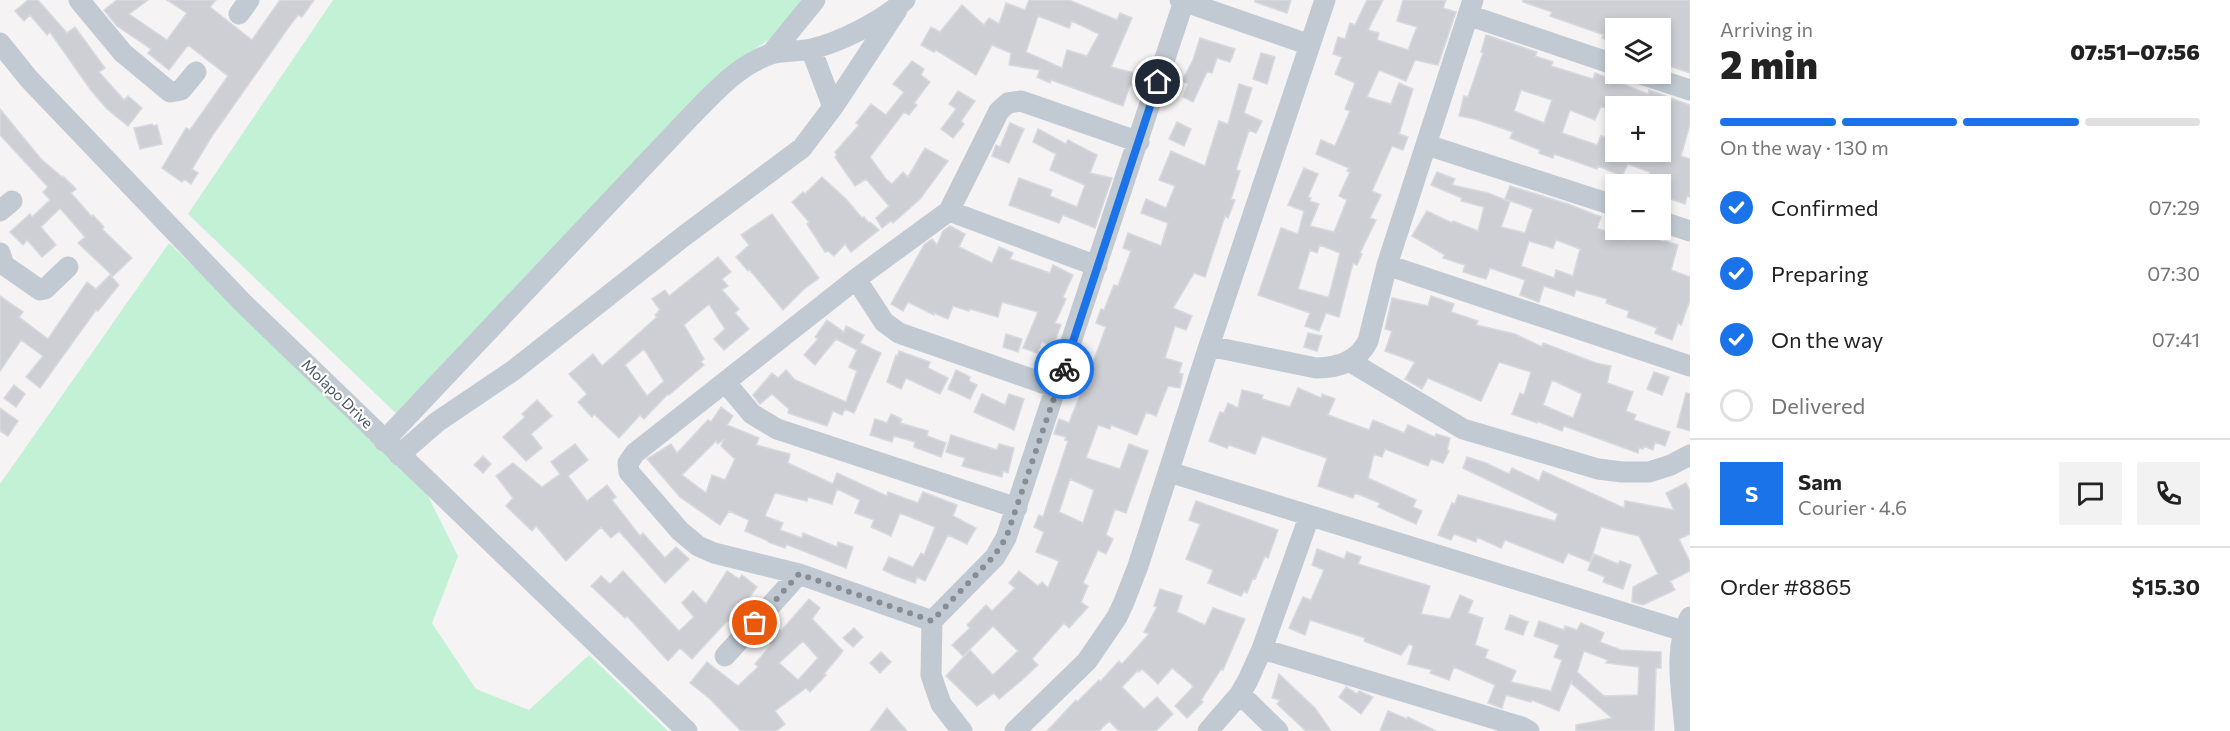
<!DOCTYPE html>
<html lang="en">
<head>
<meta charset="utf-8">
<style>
  :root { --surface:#fff; --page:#f2f2f2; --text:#222; --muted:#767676; --line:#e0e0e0; --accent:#1a73e8 }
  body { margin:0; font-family:Commissioner,sans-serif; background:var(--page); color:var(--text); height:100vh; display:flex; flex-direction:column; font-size:22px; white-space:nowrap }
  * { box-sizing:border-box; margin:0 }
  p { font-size:20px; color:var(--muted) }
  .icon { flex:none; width:33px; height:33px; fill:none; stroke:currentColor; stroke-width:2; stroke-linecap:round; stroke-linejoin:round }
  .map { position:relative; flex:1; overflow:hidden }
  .drawer { display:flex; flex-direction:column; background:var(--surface); width:540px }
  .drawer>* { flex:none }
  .tools { position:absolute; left:1605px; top:18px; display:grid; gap:12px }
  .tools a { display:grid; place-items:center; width:66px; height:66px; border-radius:0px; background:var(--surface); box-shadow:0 3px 9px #0003; font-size:30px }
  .pin { position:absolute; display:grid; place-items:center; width:51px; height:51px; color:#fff; margin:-26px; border:3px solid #fff; border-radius:50%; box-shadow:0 2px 6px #0007 }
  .courier { position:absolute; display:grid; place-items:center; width:60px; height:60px; margin:-30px; border:4px solid #1a73e8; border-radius:50%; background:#fff; color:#222; box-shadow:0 2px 8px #0007 }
  .overview em { font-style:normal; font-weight:800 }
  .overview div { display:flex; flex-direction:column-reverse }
  .overview { display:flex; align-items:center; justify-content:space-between; height:102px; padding:0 30px }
  h1 { font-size:39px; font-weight:800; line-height:45px }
  .bar { display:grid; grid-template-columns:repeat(4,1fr); gap:9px 6px; align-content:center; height:72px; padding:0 30px }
  .bar i { height:8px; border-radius:4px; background:var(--line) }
  .bar .active { background:var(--accent) }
  .bar p { grid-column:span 4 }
  .line { display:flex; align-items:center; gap:15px; padding:0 30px; border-top:2px solid var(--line) }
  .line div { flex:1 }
  .round { display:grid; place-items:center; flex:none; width:63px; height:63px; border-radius:0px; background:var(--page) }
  ol { padding:0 30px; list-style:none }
  li { display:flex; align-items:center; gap:18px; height:66px }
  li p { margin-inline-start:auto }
  li .icon { padding:6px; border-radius:50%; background:var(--accent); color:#fff; stroke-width:4 }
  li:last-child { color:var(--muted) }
  li i { width:33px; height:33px; border:3px solid var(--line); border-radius:50% }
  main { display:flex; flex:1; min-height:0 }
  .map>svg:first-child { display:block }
</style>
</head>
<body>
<main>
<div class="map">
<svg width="1690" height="731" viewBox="0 0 1690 731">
  <rect width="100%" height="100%" fill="#f5f3f3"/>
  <path fill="#c3f1d5" d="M333,0H803L785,29L725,69L402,419L188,214Z
    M169,243L425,490L458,556L432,623L476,689L529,710L589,655L668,731H0V484Z"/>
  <path fill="#cdcfd5" stroke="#d7d9de" stroke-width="1.5" fill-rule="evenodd" d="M28,0H38L67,33L75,27L105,68L99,72L124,100L128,96L142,108L128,126L107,109L90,89L50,32L47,35L30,15L24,21L15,11Z
    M117,0H148L129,14L167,40L187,13L167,0H216L210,7L252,40L280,0H314L302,17L298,15L291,24L212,136L192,169L198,173L191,184L184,179L182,182L162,168L186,128L190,130L228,76L188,45L169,70L148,53L151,49L117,26L104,10Z
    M1029,0H1069L1117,20L1120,13L1132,18L1111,67L1138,74L1135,86L1130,85L1123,106L1051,80L1050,83L1037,77L1040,70L1009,65L1011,53L992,45L976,75L936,50L934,52L921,45L931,27L940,32L962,5L984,25L989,18L999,24L1006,3L1025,10ZM1038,16L1069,28L1072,21L1099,34L1087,56L1067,50L1062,68L1026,52Z
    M1255,0H1291L1287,13L1255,2Z
    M1367,0H1383L1368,30L1379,33L1377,40L1408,50L1417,27L1397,21L1403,0H1446L1443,8L1456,12L1438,65L1415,60L1406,81L1379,70L1367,97L1391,104L1399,83L1413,89L1399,134L1408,137L1403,150L1392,146L1372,191L1381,195L1370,218L1376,220L1360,253L1362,254L1357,265L1353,263L1339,317L1326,313L1319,331L1305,326L1310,313L1258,295L1281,228L1298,234L1304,211L1288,205L1304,168L1318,174L1308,197L1311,198L1310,201L1319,204L1310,226L1334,232L1347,200L1339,196L1350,172L1347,171L1349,168L1316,154L1321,140L1335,146L1350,111L1345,109L1355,83L1335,74L1342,57L1333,54L1338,37L1345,39L1350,23L1355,25ZM1320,245L1340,253L1329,296L1327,297L1298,289L1310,250L1317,253Z
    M1523,0H1690V73L1660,63V51L1668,28H1642L1625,22L1623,28H1616V44L1602,38L1604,35L1550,16L1552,12L1523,2Z
    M1486,35L1537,52L1535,56L1553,62L1551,66L1593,79L1595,73L1648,94L1649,90L1690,105V124L1681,156L1690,159V197L1687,196L1685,204L1668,198L1670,191L1660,188V184L1647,183L1650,172L1628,164L1622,176L1598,166L1597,169L1554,154L1553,158L1539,153L1540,150L1510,138L1513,132L1475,119L1459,116L1464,96L1468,97L1483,53L1481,52ZM1521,90L1552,100L1544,123L1514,111ZM1601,106L1616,112V106H1660V152H1658L1657,158L1640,152H1616V140L1601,136L1597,145L1562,133L1570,110L1595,120Z
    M1200,38L1235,49L1230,62L1217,58L1212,73L1207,72L1193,102L1183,97L1188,84L1182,81L1193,60Z
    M1261,53L1275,57L1267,84L1253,79Z
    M912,61L924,69L921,75L930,82L914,103L917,105L909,115L904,112L870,157L886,179L892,184L903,172L908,177L925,148L948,161L920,199L893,223L891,221L882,228L876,218L889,206L866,179L855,186L835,157L837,155L835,152L859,125L856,123L871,104L886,115L904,92L893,84Z
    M1239,84L1252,88L1244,113L1262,121L1256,133L1249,130L1236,170L1240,171L1231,199L1235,200L1228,218L1225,216L1205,277L1194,273L1173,308L1192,316L1186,330L1175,326L1165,358L1182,363L1179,373L1183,374L1180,388L1168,386L1156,416L1146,412L1137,435L1111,425L1110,429L1098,425L1086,458L1120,469L1129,444L1148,451L1126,513L1115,509L1106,535L1113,539L1106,554L1098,550L1083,583L1088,586L1081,602L1088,607L1069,628L1064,623L1032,659L1038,665L1022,680L999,699L994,693L977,706L946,676L970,650L993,675L1018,651L993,626L963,656L952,645L970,628L967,625L986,605L992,611L1015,588L1009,583L1019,571L1038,586L1042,582L1048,588L1059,561L1036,552L1044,532L1034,527L1039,515L1043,517L1068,441L1065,440L1066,437L1054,434L1059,419L1069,423L1086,380L1080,377L1084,365L1091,368L1106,327L1096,323L1101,309L1104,310L1114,285L1118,286L1131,251L1123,248L1128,233L1161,246L1168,223L1141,213L1146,199L1166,208L1175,186L1159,180L1171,151L1205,166L1219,121L1228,124ZM1070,479L1094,490L1083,523L1059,512Z
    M958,91L975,101L961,121L964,124L953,138L941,129L956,109L949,104Z
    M0,109L41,159L62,177L63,176L76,189L71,193L92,217L93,215L104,227L102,229L132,258L113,276L78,243L85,237L60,208L41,227L56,245L42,257L27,240L23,245L10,232L30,214L32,217L50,200L43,192L48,187L0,135Z
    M1177,122L1191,129L1184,146L1169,139Z
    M1010,123L1024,129L1009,163L992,156L996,145L1000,147Z
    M152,124L153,126L157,125L162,144L140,149L134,128Z
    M1038,129L1066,144L1068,140L1097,155L1090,173L1112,178L1095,228L1063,215L1059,223L1009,205L1019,178L1052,190L1050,196L1077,207L1085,185L1050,170L1056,154L1033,142Z
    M1437,172L1455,179L1452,185L1488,193L1510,202L1501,227L1525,233L1533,209L1505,199L1510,186L1568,204L1601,217L1597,228L1628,240L1631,231L1664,242L1665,241L1678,245L1671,270L1690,277V300L1681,325L1678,323L1672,340L1655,333L1657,328L1627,317L1629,311L1606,303L1607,299L1576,290L1574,296L1544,286L1539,302L1520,295L1525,280L1490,268L1486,279L1463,272L1465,265L1443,258L1445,255L1412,236L1427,211L1452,223L1453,221L1478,231L1484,207L1461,201L1462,198L1431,185ZM1556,240L1580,249L1573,276L1556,270L1554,278L1521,266L1529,241L1553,248Z
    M822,177L846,199L862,218L864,217L869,223L870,222L879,230L851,252L845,244L834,256L828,251L825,252L807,224L809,222L792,202L803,192L805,194Z
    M772,214L819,278L804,289L783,310L749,269L748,271L736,257L749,245L741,235Z
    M950,226L965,234L959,247L992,263L999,247L1013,253L1010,259L1050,273L1053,265L1073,275L1063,297L1066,299L1055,323L1061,325L1053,346L1042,342L1037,353L1023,348L1038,312L1002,302L998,317L970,309L969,311L953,306L948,319L934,313V315L908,302L903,311L891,304L924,245L932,239L937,245L943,231Z
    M718,257L731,272L722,279L728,286L722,290L739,309L735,313L749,329L724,350L714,339L725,329L709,304L684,325L704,359L701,362L704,365L669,395L668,394L644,419L640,415L619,438L594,414L592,417L578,402L587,394L569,374L593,354L602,366L657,317L655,315L660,310L652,299L665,290L669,296ZM644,349L664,381L647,396L625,365Z
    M110,275L119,285L98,311L96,310L40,388L26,377L43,356L21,340L0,371V296L23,312L19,317L48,339L87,282L96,289Z
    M1431,296L1454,304L1451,312L1478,321L1476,325L1515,334L1542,347L1543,343L1596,363L1611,366L1607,383L1633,392L1626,411L1636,415L1634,420L1670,432L1665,446L1655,442L1653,450L1644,446L1643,449L1639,448L1638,453L1564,426L1562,431L1537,421V423L1512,414L1520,393L1524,395L1531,372L1499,362L1481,401L1428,378L1422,389L1405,379L1415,362L1385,351L1392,331L1385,329L1392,298L1428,306ZM1552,380L1582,394L1573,418L1543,405Z
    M827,320L844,332L846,326L864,335L860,343L881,353L854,413L845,409L842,415L833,411L827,426L788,413L789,409L772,394L760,404L753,395L772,373L778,378L786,370L795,380L846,402L857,371L849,367L857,350L836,339L815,365L804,355L818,339L815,337Z
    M1308,333L1322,336L1317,351L1304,347Z
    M1006,334L1022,339L1018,352L1003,347Z
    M899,351L930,362L928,368L948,378L940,394L906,378L901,389L887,382L896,355L898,356Z
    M956,370L970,377L969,381L977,385L970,399L948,389Z
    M1654,372L1669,377L1662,395L1647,389Z
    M14,385L25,394L16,407L4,398Z
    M1298,388L1321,398L1322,394L1335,399L1328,415L1369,430L1373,420L1404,433L1408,425L1435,437L1436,434L1450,438L1447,450L1449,451L1443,463L1431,459L1428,466L1385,449L1382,457L1374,454L1368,478L1416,500L1413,507L1422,511L1416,524L1378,507L1380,503L1355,493L1353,498L1318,486L1327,458L1262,436L1255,454L1229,445L1227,448L1209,441L1220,412L1224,413L1228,403L1238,408L1242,390L1263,395L1262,399L1290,407Z
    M1686,393L1690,394V431L1677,427Z
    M982,394L1005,405L1009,394L1024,399L1014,430L974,412Z
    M537,400L552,416L531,434L542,448L526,461L503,437L525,417L522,414Z
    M721,407L733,416L727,425L759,438L756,445L790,454L788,463L833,484L837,473L887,496L888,492L918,503L923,492L957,505L953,516L976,528L967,544L948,535L925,581L917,577L915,583L896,576L883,570L889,557L913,567L921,553L924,555L935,527L900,513L891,536L871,527L874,520L855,513L860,500L837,489L832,504L808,497L807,501L775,493L765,516L783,523L780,530L802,538L803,533L837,547L838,542L853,547L846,568L786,544L785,548L768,542V541L745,531L749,520L729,511L720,525L680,497L647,459L671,444L677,453L708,420L711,422ZM724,439L721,446L735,459L725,480L712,475L706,493L682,475L716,441L718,444Z
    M0,408L18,421L8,436L0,431Z
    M891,414L902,419L900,423L928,431L927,436L946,443L941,457L914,447L915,442L894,436L892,442L870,435L875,419L887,423Z
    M951,435L997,450L999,444L1014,448L1008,473L1003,471L1002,477L962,466L965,458L946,452Z
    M575,444L588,460L568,476L587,501L607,485L616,497L612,500L640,536L643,533L665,558L676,547L689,559L665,583L619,531L611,538L601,527L566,561L536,526L532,531L506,506L513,498L496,476L513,463L542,487L560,474L551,462Z
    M483,456L491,464L483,473L474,465Z
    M1467,457L1486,463L1509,474L1512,468L1539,481L1543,471L1624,508L1625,501L1674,510L1666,493L1686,483L1690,491V534L1679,539L1690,562V571L1670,581L1675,590L1643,605L1632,602L1633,587L1658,574L1639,536L1601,527L1590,562L1568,553L1563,563L1505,540L1501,548L1477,537L1476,542L1454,534L1451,540L1438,535L1452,503L1455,504L1458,495L1555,521L1558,514L1463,468Z
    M1196,501L1278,530L1268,558L1265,556L1255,579L1253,578L1247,593L1244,591L1241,596L1208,583L1213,570L1186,559L1200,524L1189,520Z
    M1317,549L1344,559L1347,552L1361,557L1358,564L1430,586L1421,614L1450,619L1460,595L1473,601L1468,613L1483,618L1475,645L1488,650L1485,658L1516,671L1511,682L1551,691L1562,660L1554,657L1559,645L1534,636L1539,621L1564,630L1565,626L1577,630L1581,623L1604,633L1600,642L1621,650L1661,652V668H1656L1654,731H1576V725L1612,718L1572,684V680L1559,711L1532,700L1531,702L1506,695L1502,708L1488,703L1495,685L1454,667L1449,680L1430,673L1432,670L1408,664L1413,646L1409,644L1401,655L1364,641L1365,638L1310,620L1305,635L1289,628L1303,597L1311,600L1324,570L1312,565ZM1584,651L1608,660L1606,663L1639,667L1638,695L1604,696L1577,672Z
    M1594,554L1618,564L1620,561L1631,565L1623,589L1603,582L1605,577L1588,570Z
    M623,571L679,631L694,617L682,603L693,591L706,604L727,571L739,579L742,575L757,587L731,623L728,620L692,659L680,648L668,661L627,616L625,618L591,586L601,576L610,584Z
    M1160,589L1182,596L1177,612L1205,625L1213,608L1245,619L1223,670L1221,669L1201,700L1203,702L1187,718L1175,706L1193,687L1191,684L1172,668L1158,684L1142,669L1139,672L1138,670L1122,687L1144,709L1157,697L1173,714L1156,731H1119L1109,721L1099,731H1047L1076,700L1077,702L1099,680L1100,682L1119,661L1122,664L1149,634L1144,632L1157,607L1154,606Z
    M809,599L820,608L812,619L843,651L824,674L826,675L810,692L806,688L775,711L785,724L776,731H741L710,699L690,683L707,662L738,686L758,667L755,664L771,645L761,635L772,623L781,631ZM803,641L818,658L798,680L779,663Z
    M1510,615L1528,622L1523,635L1505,629Z
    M854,628L863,637L853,647L843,638Z
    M881,652L891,662L880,673L870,663Z
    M1279,674L1315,708L1331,731H1306L1277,704L1280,700L1272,698Z
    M1346,687L1357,694L1359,691L1373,697L1361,714L1339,697Z
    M887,708L907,731H870Z
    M1388,711L1407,719L1408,717L1436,731H1380Z"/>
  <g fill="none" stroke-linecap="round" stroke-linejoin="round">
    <path stroke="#c1cad2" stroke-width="21" d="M79,0L123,53L170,92L181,90L196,72
      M1180,0L1310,45
      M239,14L249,0
      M1468,15L1616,65
      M0,43L29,79L243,303L687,731
      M811,49L833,107
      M771,54L815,0
      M1641,74L1690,90
      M1427,145L1616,206
      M0,211L12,201
      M949,211L1097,266
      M1660,221L1690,231
      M0,253L4,265L40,290L45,289L68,267
      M1387,265L1690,366
      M856,279L884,322L899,333L1057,388
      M1209,346L1316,368C1338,368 1358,361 1368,341L1387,265L1473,0
      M1349,361L1463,429L1598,469L1622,472H1649L1671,465L1690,455
      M725,382L752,414L777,429L1017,508
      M384,441L691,116C715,92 738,65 771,54C784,50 798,52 812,49C840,42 883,21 905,0
      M399,455L437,422L514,370L684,236L802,148L833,107L897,10
      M1169,472L1683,631
      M932,621L799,574L714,553L698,546L680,531L629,472L628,463L635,453L856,279L949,211L999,111L1008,103L1021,101L1139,142
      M1262,649L1522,727L1529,731
      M725,656L799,574
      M1240,694L1278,731
      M962,731L941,704L931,675L932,621L995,557L1006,538L1184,1
      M1015,731L1087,661L1117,617L1124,602L1138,566L1209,346L1325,0
      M1208,731L1240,694L1248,680L1262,649L1309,517
      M1685,731C1683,695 1672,650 1690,617"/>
  </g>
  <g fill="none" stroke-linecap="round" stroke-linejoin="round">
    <path stroke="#868d94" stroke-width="6" stroke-dasharray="0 10.8" d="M755,623L799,574L932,621L994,556L1006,538L1064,369"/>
    <path stroke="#1a73e8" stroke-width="8" d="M1064,369L1158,82"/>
  </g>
  <g text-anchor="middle" stroke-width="4.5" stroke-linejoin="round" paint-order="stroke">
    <g font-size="15" fill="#4a5661" stroke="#fff">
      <text transform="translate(337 394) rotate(44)" y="5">Molapo Drive</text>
    </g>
  </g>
</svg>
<div class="tools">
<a><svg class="icon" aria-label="layers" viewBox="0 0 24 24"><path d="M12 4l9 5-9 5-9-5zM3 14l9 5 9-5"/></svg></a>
<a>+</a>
<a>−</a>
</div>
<div class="pin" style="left:755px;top:623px;background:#ea580c"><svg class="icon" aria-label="bag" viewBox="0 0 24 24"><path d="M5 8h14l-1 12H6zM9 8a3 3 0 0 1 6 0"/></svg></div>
<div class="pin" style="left:1158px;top:82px;background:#1f2937"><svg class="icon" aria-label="home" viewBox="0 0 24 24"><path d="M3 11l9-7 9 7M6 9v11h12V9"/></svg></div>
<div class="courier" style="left:1064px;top:369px"><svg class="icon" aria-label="bike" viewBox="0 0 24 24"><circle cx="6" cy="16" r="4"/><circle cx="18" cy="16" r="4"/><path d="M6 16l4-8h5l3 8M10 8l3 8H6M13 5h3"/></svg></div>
</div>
<section class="drawer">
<div class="overview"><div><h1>2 min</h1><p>Arriving in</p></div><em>07:51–07:56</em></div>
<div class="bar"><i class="active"></i><i class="active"></i><i class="active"></i><i></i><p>On the way · 130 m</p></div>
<ol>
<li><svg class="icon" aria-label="check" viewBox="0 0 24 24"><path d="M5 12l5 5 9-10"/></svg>Confirmed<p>07:29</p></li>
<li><svg class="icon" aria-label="check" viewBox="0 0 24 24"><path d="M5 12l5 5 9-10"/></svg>Preparing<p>07:30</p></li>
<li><svg class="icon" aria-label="check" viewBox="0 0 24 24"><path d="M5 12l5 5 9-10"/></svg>On the way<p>07:41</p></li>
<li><i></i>Delivered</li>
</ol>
<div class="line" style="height:108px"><b class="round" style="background:var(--accent);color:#fff">S</b><div><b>Sam</b><p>Courier · 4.6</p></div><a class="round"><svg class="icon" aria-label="chat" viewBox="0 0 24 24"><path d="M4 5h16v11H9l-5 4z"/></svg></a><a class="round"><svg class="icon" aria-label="phone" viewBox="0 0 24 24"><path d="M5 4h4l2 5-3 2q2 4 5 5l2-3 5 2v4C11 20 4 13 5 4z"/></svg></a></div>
<div class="line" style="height:78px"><div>Order #8865</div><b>$15.30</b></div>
</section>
</main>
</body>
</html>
